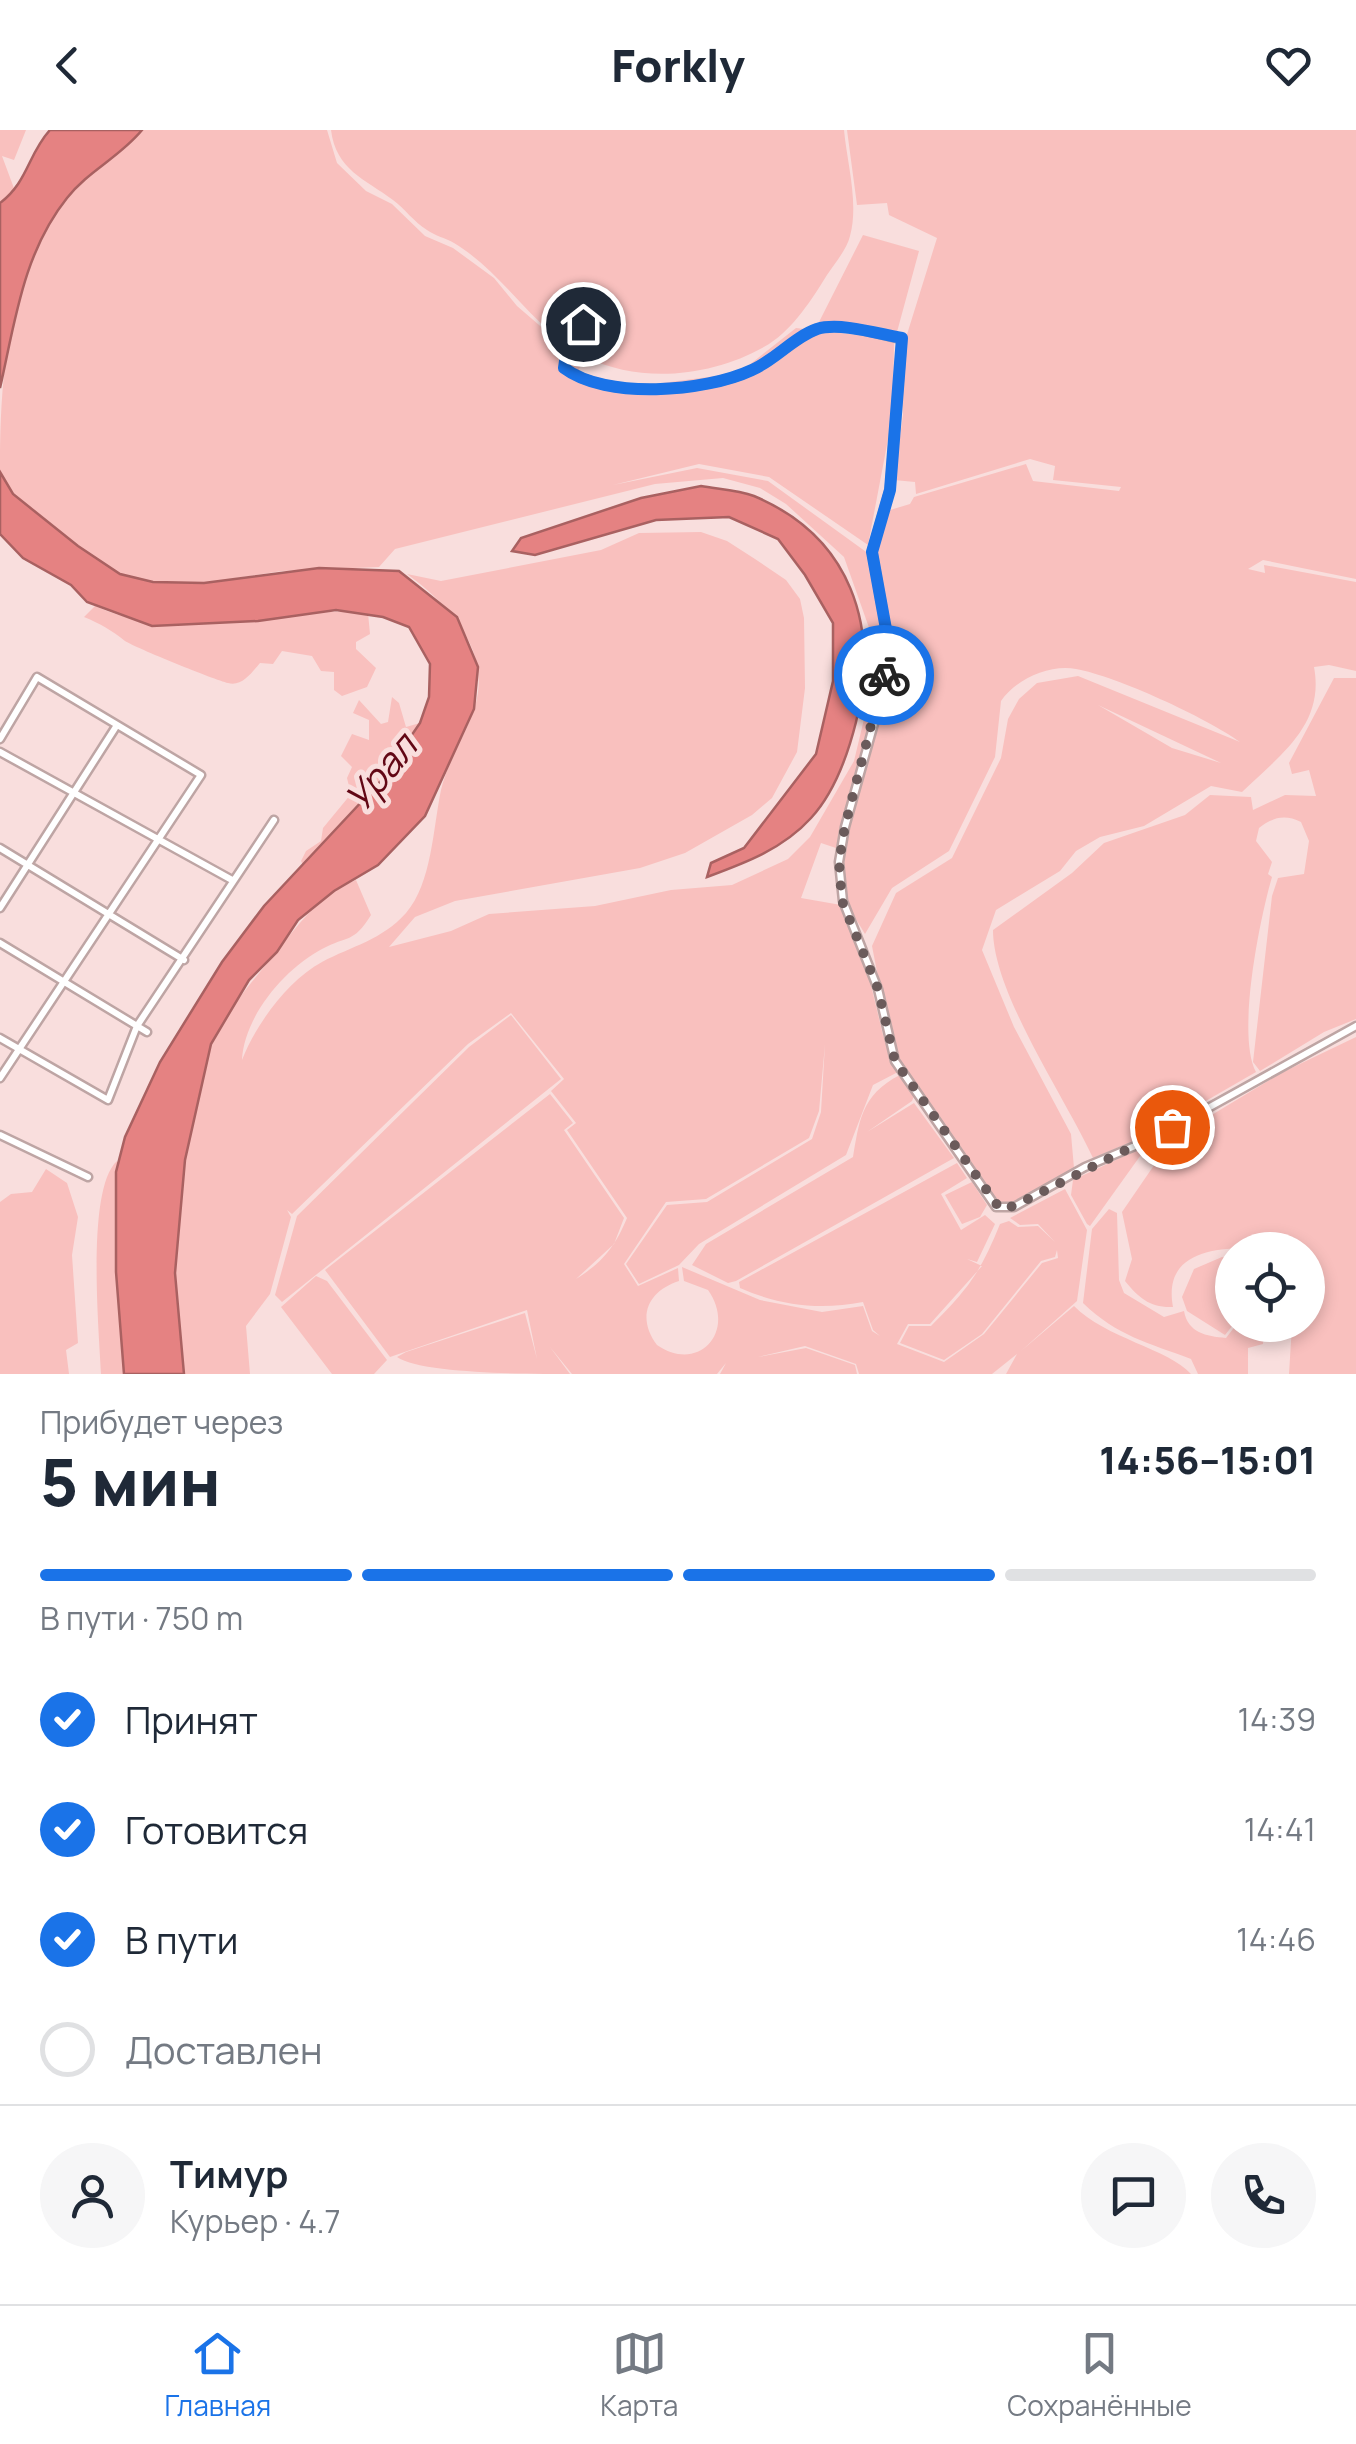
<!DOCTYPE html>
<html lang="ru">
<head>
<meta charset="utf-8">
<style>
  :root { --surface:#fff; --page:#f6f6f7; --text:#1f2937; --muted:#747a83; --line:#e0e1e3; --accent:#1a73e8 }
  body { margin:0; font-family:Manrope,sans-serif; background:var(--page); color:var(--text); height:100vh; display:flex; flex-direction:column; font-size:38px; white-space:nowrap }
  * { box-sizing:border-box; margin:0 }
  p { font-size:32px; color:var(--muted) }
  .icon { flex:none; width:55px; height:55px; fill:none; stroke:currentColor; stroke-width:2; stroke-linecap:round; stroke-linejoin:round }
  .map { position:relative; height:1244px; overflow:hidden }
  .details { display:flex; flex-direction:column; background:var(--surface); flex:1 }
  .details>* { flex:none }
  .fabs { position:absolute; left:1215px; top:1102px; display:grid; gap:20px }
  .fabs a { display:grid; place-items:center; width:110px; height:110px; border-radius:50%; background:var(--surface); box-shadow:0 5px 15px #0003; font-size:50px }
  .pin { position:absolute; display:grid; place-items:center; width:85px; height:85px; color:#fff; margin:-42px; border:5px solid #fff; border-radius:50%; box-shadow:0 2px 10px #0007 }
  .courier { position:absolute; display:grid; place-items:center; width:100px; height:100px; margin:-50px; border:8px solid #1a73e8; border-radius:50%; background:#fff; color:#222; box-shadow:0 2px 12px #0007 }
  .overview em { font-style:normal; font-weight:800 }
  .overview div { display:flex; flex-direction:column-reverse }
  .overview { display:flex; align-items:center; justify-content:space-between; height:170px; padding:0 40px }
  h1 { font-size:65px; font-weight:800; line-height:75px }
  .bar { display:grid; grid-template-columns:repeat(4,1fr); gap:15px 10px; align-content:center; height:120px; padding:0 40px }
  .bar i { height:12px; border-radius:8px; background:var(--line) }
  .bar .active { background:var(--accent) }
  .bar p { grid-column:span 4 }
  .line { display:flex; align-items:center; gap:25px; padding:0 40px; border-top:2px solid var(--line) }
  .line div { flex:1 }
  .round { display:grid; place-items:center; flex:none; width:105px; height:105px; border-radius:52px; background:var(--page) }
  ol { padding:0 40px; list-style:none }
  li { display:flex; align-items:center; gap:30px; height:110px }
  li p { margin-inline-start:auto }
  li .icon { padding:10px; border-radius:50%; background:var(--accent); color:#fff; stroke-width:4 }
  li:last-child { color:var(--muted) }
  li i { width:55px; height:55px; border:5px solid var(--line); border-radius:50% }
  header { display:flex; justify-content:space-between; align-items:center; height:130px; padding:0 40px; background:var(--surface); font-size:45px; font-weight:800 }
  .tabs { display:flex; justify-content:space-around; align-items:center; height:140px; border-top:2px solid var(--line); background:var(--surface); font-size:28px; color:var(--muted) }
  .tabs a { display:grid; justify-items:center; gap:5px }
  .tabs .active { color:var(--accent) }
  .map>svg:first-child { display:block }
</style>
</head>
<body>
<header><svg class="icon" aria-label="back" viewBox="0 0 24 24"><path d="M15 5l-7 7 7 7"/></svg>Forkly<svg class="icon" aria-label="heart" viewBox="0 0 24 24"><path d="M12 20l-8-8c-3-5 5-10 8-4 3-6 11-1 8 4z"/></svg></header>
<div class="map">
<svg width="1356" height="1244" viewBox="0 0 1356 1244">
  <rect width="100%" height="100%" fill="#f9dedd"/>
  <path fill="#f9c0be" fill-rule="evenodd" d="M0,0H26L14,30L2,26L15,61L0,73Z
    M142,0H327L337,33L366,61L392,74L425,106L453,118L494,148L517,176L582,232L578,242L624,258L739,243L796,198L894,209L893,283L868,415L769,347L699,334L613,355L697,338L768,351L869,424L887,512L881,565L840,701L839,719L821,713L801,768L841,775L862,818L883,905L898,942L873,955L846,1025L699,1114L679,1135L639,1154L626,1134L667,1075L707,1072L812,1009L821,982L825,914L819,981L809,1008L706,1069L666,1072L624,1134L638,1156L678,1138L679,1151C648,1161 636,1187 657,1215C699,1244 737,1201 708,1160L684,1151L682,1137L760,1170L822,1182L863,1176L872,1201L880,1206L873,1200L863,1172C820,1180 781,1176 740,1158L739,1152L957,1033L967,1048L941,1064L961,1100L985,1085L995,1094L977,1132L967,1129L982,1136L930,1194H908L897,1214L944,1232L984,1204L1042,1133L1058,1128L1057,1120L1055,1127L1041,1131L982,1204L944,1230L900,1213L909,1196H931C969,1158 980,1143 1000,1094L1009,1091L1018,1097L1038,1096L1055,1112L1038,1094L1020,1095L1010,1088L1065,1059L1087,1100L1077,1171L1021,1221L1074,1176C1105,1208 1169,1219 1191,1244H1006L1017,1224L992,1244H859L856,1234L805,1216L758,1227L806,1218L855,1235L857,1244H720L726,1233L717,1244H572L550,1217L570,1244C532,1244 421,1244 397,1227L406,1222L525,1183L537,1229L527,1180L390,1227L325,1140L550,964L573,993L564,1000L624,1088L614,1114L576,1149C602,1133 615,1117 627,1088L567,1000L576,993L551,961L564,949L511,883L468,914L292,1084L287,1080L291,1087L270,1164L246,1196L250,1244H184C181,1217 175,1188 174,1161C174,1102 187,964 212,913C229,876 254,850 278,820C302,790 319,766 356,750L371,785C353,814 348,805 322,819C284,839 244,887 242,930C255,896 287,851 322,832C352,816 382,810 406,783C432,753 433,698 441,660C448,630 466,605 475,576C492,520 448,474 407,444L441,451L601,420L639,403L701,402L727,411L755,429L786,450L800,469L804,488L805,558L797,622L772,668L752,685L685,723L640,738L455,771L415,787L389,817L451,801L489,784L595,776L671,760L732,755L788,729L810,707L854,631L869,568L873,509L844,427L786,374L760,358L723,348L655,354L395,419L379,437L282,441L204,453L153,452L120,444L78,416L13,364L0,342C0,251 6,142 67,68C89,41 120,27 142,0Z
    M331,0H844C847,33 859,73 850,106C847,119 835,133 827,145C812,169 794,198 769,214C716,246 642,255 586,227C534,200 504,143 454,113C446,108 435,106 427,100C414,92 405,79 393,70C365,49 336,40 331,0Z
    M847,0H1356V449L1263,430L1248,439L1265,443L1264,435L1356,452V541L1329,535L1314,537C1325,595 1280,625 1242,662L1211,656L1144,696L1100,707L1076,721L1060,741L996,780L982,820L1014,897L1071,1004L1074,1038L1010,1076L995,1075L899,934L891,914L872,816L896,763L952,728L1001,628L1008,589L1019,569L1037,553L1078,546L1240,612C1207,588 1116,546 1076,539C1050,534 1016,549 1001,571L995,627L949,721L892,758L865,804L843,768L845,704L884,566L891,512L873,422L880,383L910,374L914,367L1026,334L1033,351L1119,361L1121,357L1053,350L1055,336L1030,329L916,364L915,352L894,350L903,285L900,236L904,214L937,108L889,85L887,73L857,75ZM1098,575L1221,633L1172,618Z
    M863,105L919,121L897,202L819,192Z
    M95,476C186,518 274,474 368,483L370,504L356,512V519L376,538L367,557L342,566L334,560V542L321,541L312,526L282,521L273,534L260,533C252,542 242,557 228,553C215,550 136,518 125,511C111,500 101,494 84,487Z
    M1334,548H1356V889L1324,902L1260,941L1253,932L1272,766L1278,748L1304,744L1309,711L1301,692C1285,684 1273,687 1259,698L1256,711L1272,732L1268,744L1272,747C1260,788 1236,905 1256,942L1145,1006L1093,1028C1065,967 993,863 993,800L1072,743L1104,713L1185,685L1210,665L1251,667L1253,680L1285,665L1316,666L1309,640L1292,644L1289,633Z
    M392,567L399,573L406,597L420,593L379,653L304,737L301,731L306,721L321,711L323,698L351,664L347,648L352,637L341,626L352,604L369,610V590L353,583L359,570L381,594L388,592Z
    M511,885L561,949L282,1172L275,1165L297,1086L469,917Z
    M1356,907V1244H1289L1292,1195H1308V1120C1261,1120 1159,1101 1173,1177C1150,1178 1139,1168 1125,1151L1132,1129L1122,1082L1172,1009L1281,943Z
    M900,945L914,966L912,971L867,1002L914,973L954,1028L736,1151L728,1153L692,1135L706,1114L853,1027C859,994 860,965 900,945Z
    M1148,1015L1090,1096L1087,1094L1071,1065L1073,1050Z
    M117,1031L116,1143L124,1244H101C99,1199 86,1059 117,1031Z
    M46,1039L67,1053L78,1087L72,1125L78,1213L66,1220L69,1244H0V1072L11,1064L32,1062Z
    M972,1052L987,1075L980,1087L962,1094L945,1065Z
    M1109,1079L1117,1083L1119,1150L1124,1163L1164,1187L1184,1181C1188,1203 1206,1206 1226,1208L1236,1195L1264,1199L1263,1214L1248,1218V1244H1198L1191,1229C1149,1213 1117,1206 1083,1173L1092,1099Z
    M1222,1127L1232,1129L1233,1195L1225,1205L1187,1181L1182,1167L1194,1139Z
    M316,1146L327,1151L387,1230L374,1244H332L281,1177Z"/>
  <path fill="#e58282" stroke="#a96161" stroke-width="2.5" d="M50,0H142C120,27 88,41 67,68C23,123 15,192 0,258V73C28,52 28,24 50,0Z
    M0,342L13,364L78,416L120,444L153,452L204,453L319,438L399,441L457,487L478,537L474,579L425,686L378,735L334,761L298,790L277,822L249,850L211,914L185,1030L175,1143L184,1244H124L116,1142V1042L125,1007L160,932L222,832L264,776L379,653L420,593L429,567L430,534L409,497L383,487L336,480L258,491L152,496L87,472L71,455L23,428L0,404Z
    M701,356C717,359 738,360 754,366C851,407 880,496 856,592C848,624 834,663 811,688C783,719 745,733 707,747L711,733L744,718L816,624L833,551V493L805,445L778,409L729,387L656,390L535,425L512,421L521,408L641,368Z"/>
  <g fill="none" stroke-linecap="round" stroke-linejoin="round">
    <defs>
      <path id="minor" d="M583,194L567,218L564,238C606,270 706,262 752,240C775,230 794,207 817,199C840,192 878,204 902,209L890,359L872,422L888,510L882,565L845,697L839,732L843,771L878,859L895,931L996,1077H1014L1085,1037L1154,1008L1356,896
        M0,609L37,547L201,645L0,948
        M0,622L232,750
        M0,718L184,830
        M0,778L117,595
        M0,813L147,902
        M0,908L108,970L137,896L274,690
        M0,1005L88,1047"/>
    </defs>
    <use href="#minor" stroke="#bea5a4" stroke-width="11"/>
    <use href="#minor" stroke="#fff" stroke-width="6"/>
  </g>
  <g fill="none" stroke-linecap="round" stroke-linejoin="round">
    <path stroke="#6b5b5b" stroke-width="10" stroke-dasharray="0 18" d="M884,545L845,696L839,732L842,771L878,859L895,931L1000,1079L1014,1076L1172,997"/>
    <path stroke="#1a73e8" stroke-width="12" d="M583,194L567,218L564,238C606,270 705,262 752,240C775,230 794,207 817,199C840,192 879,204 902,208L890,360L872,422L888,510L884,545"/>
  </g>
  <g text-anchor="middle" stroke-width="10" stroke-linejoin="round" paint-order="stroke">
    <g font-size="38" font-style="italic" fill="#620715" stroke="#f9dedd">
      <text transform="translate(381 643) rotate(-50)" y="13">Урал</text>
    </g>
  </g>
</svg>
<div class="fabs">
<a><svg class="icon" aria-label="locate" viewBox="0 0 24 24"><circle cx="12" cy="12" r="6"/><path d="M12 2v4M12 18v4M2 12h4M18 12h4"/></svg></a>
</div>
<div class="pin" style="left:1172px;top:997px;background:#ea580c"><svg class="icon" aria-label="bag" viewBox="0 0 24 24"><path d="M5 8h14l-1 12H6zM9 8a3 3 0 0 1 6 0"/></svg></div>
<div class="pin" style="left:583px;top:194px;background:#1f2937"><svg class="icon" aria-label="home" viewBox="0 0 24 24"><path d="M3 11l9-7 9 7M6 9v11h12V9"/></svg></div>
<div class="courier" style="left:884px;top:545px"><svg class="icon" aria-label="bike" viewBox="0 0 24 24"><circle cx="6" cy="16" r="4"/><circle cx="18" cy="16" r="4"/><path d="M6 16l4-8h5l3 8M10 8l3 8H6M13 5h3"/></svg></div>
</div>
<section class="details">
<div class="overview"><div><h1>5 мин</h1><p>Прибудет через</p></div><em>14:56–15:01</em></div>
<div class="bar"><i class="active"></i><i class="active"></i><i class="active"></i><i></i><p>В пути · 750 m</p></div>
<ol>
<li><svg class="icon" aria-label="check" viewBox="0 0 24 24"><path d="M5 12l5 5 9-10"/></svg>Принят<p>14:39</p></li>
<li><svg class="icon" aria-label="check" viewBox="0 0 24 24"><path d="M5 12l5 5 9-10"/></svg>Готовится<p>14:41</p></li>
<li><svg class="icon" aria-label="check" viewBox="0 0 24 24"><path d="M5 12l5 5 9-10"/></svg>В пути<p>14:46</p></li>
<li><i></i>Доставлен</li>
</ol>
<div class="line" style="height:180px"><a class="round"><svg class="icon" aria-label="person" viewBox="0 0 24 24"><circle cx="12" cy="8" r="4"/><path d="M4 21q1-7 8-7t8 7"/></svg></a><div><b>Тимур</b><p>Курьер · 4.7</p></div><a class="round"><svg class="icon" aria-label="chat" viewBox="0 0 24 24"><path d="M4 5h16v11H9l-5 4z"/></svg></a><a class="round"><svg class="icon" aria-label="phone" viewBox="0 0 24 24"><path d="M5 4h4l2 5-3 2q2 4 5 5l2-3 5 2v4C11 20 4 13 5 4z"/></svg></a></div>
</section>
<nav class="tabs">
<a class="active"><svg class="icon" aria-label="home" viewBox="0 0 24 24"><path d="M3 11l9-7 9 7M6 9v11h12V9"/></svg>Главная</a>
<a><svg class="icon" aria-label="map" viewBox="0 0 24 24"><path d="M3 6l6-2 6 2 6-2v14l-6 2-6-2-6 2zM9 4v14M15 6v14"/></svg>Карта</a>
<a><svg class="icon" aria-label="saved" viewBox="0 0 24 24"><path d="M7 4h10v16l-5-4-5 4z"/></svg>Сохранённые</a>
</nav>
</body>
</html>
